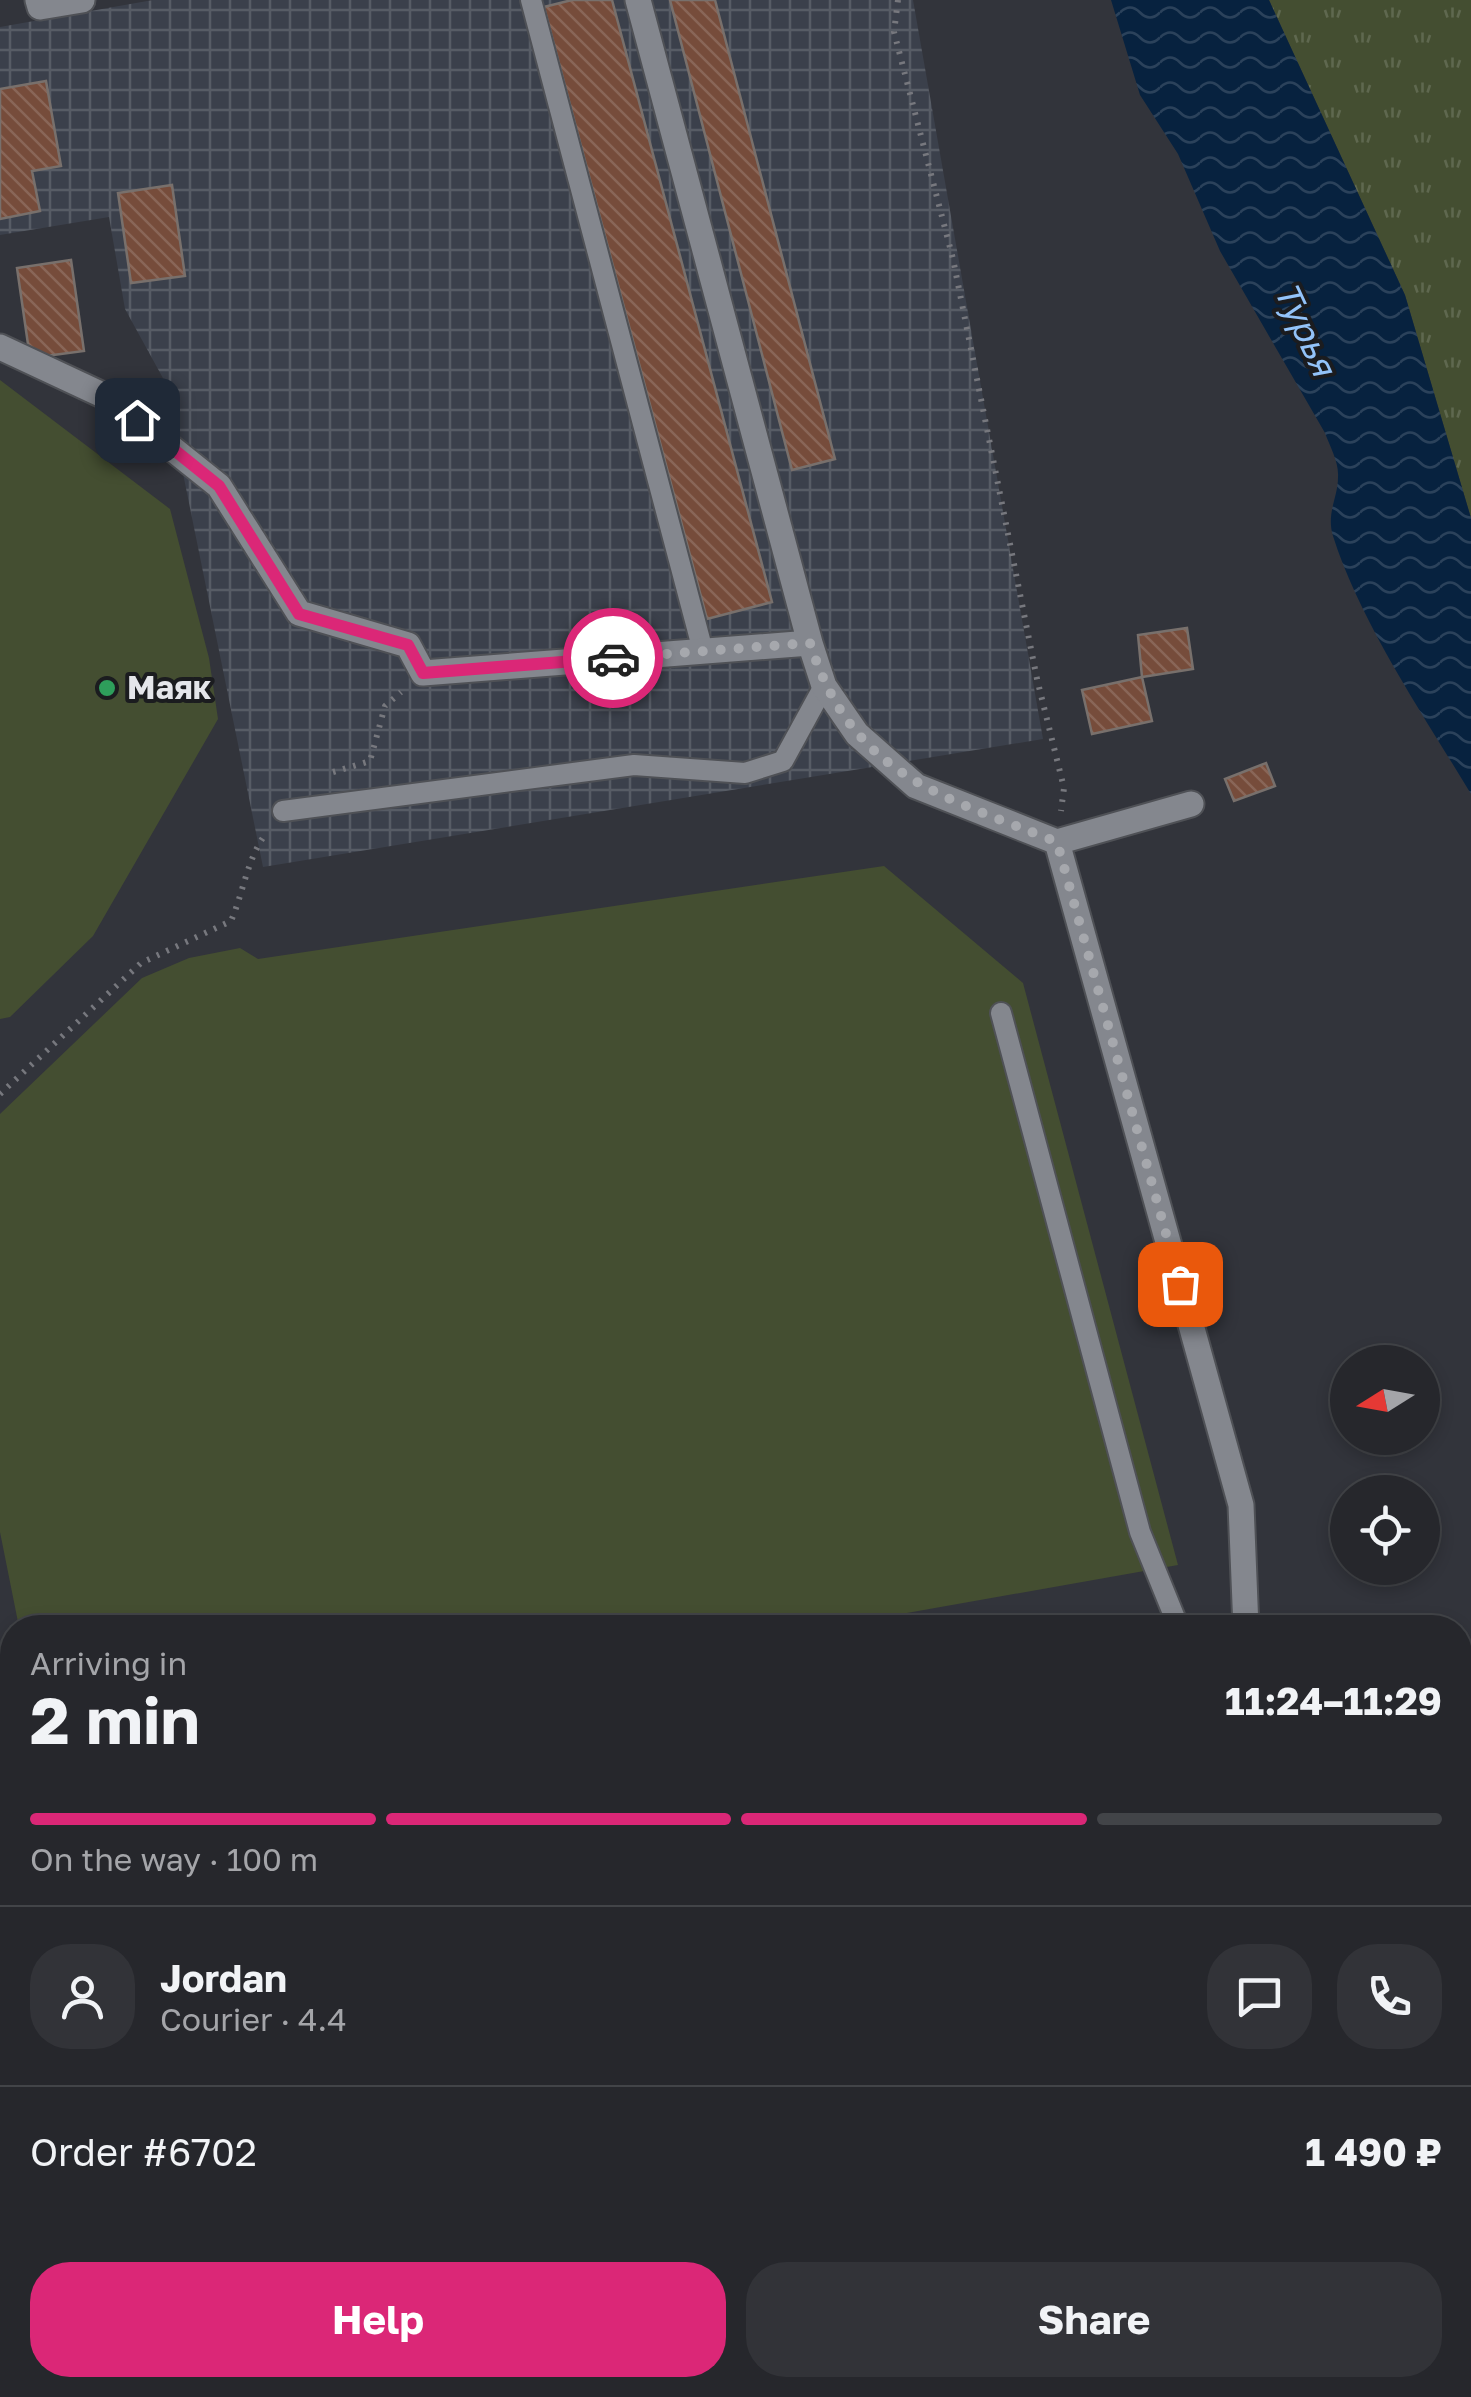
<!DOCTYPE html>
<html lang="en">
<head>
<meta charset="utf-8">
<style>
  :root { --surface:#26272c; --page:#323338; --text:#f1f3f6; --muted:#a4a5a9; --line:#424448; --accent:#db2777 }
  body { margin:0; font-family:"Golos Text",sans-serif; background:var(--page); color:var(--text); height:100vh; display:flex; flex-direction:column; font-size:38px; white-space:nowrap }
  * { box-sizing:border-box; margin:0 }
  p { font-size:32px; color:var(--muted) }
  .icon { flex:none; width:55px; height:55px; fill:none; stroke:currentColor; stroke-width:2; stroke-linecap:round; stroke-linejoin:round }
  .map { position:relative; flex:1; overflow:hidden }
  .sheet { position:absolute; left:0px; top:1615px; width:1472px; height:782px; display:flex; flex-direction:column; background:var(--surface); border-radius:40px 40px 0 0; box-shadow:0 5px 15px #0003,0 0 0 2px var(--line) }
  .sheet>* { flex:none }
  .needle { width:65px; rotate:259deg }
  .controls { position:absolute; left:1330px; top:1345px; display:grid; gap:20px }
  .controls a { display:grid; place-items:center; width:110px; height:110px; border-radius:50%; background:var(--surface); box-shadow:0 5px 15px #0003,0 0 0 2px var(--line); font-size:50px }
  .pin { position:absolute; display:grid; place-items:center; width:85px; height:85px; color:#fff; margin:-42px; border-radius:20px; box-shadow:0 5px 15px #0006 }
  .courier { position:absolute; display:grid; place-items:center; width:100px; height:100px; margin:-50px; border:8px solid #db2777; border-radius:50%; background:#fff; color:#222; box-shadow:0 2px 12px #0007 }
  .headline em { font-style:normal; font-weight:700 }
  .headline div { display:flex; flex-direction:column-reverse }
  .headline { display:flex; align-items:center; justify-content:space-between; height:170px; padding:0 30px }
  h1 { font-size:65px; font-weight:700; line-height:75px }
  .bar { display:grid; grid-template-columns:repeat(4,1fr); gap:15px 10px; align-content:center; height:120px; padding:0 30px }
  .bar i { height:12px; border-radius:8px; background:var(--line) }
  .bar .selected { background:var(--accent) }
  .bar p { grid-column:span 4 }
  .line { display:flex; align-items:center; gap:25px; padding:0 30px; border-top:2px solid var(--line) }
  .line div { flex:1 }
  .round { display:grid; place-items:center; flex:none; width:105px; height:105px; border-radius:40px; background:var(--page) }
  .cta { display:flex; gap:20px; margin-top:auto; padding:20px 30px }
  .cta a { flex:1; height:115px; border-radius:40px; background:var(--accent); color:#fff; font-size:40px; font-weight:700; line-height:115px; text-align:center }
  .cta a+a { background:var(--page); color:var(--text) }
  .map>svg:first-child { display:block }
</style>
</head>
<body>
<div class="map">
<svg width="1471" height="2397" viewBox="0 0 1471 2397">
  <defs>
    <pattern id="industrial-grid" width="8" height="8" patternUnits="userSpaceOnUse" patternTransform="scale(2.5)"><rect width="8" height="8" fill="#3b404b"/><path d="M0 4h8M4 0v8" fill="none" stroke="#575c65"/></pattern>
    <pattern id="grass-tufts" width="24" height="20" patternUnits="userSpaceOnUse" patternTransform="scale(2.5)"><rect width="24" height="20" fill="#444e31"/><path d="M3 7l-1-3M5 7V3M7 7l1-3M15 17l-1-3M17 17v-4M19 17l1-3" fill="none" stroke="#5f684f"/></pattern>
    <pattern id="water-waves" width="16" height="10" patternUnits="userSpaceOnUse" patternTransform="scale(2.5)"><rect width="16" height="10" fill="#07223f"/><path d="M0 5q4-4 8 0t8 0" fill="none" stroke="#2b425b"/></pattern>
    <pattern id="building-back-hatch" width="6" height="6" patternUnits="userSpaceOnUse" patternTransform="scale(2.5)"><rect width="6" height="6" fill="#764c3b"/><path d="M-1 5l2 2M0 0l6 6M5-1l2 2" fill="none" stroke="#896658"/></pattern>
  </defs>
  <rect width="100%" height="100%" fill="#32343b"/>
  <path fill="url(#industrial-grid)" d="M153,0H913L1043,739L263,867L164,380L125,309L109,217L0,235V27Z"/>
  <path fill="url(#grass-tufts)" d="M1269,0H1471V518L1405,295Z
    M1471,1828V2132L1460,2134V1831Z
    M12,2156V2385H91L93,2397H0V2159Z"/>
  <path fill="#444e31" d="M0,380L170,509L209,658L218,719L93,936L10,1017L0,1019Z
    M884,866L1023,983L1178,1565L828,1627H19L0,1532V1114L142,978L189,958L240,948L258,959Z
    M775,2385H954L957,2397H704Z"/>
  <path fill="url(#water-waves)" d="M1111,0H1269L1405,295L1471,518V794C1424,716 1360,622 1333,536C1326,513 1338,498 1338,477C1339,462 1330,447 1325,433L1220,251L1178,154L1140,95Z"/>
  <path fill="url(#building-back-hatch)" stroke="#78706c" stroke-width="2.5" d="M572,0H612L772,602L707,619L544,7Z
    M670,0H715L835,459L792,470Z
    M46,81L61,166L32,171L40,211L0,219V89Z
    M172,185L185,276L131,283L118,193Z
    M71,260L84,351L30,358L17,268Z
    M1187,628L1193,669L1142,677L1138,635Z
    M1142,677L1152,721L1092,734L1082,690Z
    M1266,763L1275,786L1234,801L1225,779Z
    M1070,2385H1219L1159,2397H1072Z"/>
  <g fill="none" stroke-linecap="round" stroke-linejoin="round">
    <defs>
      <path id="lane" d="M531,0L703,651
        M283,811L634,765L745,773L783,761L824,686
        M1001,1013L1140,1532L1179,1628
        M1460,2384L1471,2382
        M1423,2397L1450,2385"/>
      <path id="street" d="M38,0L40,7L82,0
        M638,0L810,643
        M0,347L109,398L219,486L299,613L408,645L423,673L810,643L824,686L857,734L916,786L1057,842L1191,804
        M1057,842L1241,1505L1246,1628
        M1460,1787L1471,1783
        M0,1813L12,1877
        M0,2140L12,2137
        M1460,2160L1471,2158
        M998,2385L1000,2397
        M219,2397L282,2385"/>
    </defs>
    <use href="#lane" stroke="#4f5156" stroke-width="24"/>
    <use href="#street" stroke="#4f5156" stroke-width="29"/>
    <path stroke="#77787e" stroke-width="6" stroke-dasharray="2.5 8" stroke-linecap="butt" d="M898,0L894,32L953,259L1037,679L1064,788L1061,811
      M333,772L370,761L385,706L401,692
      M0,1094L141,963L231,921C244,891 247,858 267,832
      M1460,2233L1471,2230"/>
    <use href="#lane" stroke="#84878e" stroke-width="20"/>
    <use href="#street" stroke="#84878e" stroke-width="25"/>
  </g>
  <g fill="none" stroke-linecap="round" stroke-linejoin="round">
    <path stroke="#a6a8ad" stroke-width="10" stroke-dasharray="0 18" d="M613,658L810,643C852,776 940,795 1057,842L1180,1284"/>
    <path stroke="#db2777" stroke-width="12" d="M137,420L219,486L299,614L408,645L423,673L613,658"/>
  </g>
  <circle fill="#2e9e5b" stroke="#1b1c1f" stroke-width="4" cx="107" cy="688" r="10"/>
  <g text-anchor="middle" stroke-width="8" stroke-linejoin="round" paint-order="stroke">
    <g font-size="32" font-weight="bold" fill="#e5e6ea" stroke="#1b1c1f" text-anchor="start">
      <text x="127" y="699">Маяк</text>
    </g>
    <g font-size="35" font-style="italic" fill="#93c3f9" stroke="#1b1c1f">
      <text transform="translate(1305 329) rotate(65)" y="12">Турья</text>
    </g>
  </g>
</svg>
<div class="controls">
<a><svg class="needle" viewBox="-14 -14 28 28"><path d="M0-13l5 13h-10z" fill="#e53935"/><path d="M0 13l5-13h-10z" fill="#a4a5a9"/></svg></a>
<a><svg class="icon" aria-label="locate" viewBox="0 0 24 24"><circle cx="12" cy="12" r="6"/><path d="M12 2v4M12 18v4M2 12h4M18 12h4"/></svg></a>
</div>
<div class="pin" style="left:1180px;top:1284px;background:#ea580c"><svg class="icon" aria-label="bag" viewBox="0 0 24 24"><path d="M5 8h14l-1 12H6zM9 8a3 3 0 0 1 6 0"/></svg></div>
<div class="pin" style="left:137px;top:420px;background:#1f2937"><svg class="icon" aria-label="home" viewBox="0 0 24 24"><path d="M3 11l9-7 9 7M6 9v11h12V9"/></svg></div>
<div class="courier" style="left:613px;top:658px"><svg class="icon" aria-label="car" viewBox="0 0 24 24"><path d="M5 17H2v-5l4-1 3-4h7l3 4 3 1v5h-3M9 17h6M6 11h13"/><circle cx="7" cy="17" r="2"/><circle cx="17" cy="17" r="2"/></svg></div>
<section class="sheet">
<div class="headline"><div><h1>2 min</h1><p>Arriving in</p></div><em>11:24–11:29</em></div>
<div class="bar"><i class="selected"></i><i class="selected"></i><i class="selected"></i><i></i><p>On the way · 100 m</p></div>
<div class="line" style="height:180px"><a class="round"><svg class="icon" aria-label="person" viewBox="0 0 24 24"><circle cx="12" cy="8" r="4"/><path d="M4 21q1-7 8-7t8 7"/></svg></a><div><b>Jordan</b><p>Courier · 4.4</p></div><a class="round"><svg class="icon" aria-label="chat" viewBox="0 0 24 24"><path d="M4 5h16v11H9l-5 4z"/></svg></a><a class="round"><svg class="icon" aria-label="phone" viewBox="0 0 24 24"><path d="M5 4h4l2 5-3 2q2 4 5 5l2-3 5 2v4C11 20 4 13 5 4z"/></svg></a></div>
<div class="line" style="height:130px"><div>Order #6702</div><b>1 490 ₽</b></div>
<div class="cta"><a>Help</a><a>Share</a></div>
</section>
</div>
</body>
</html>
